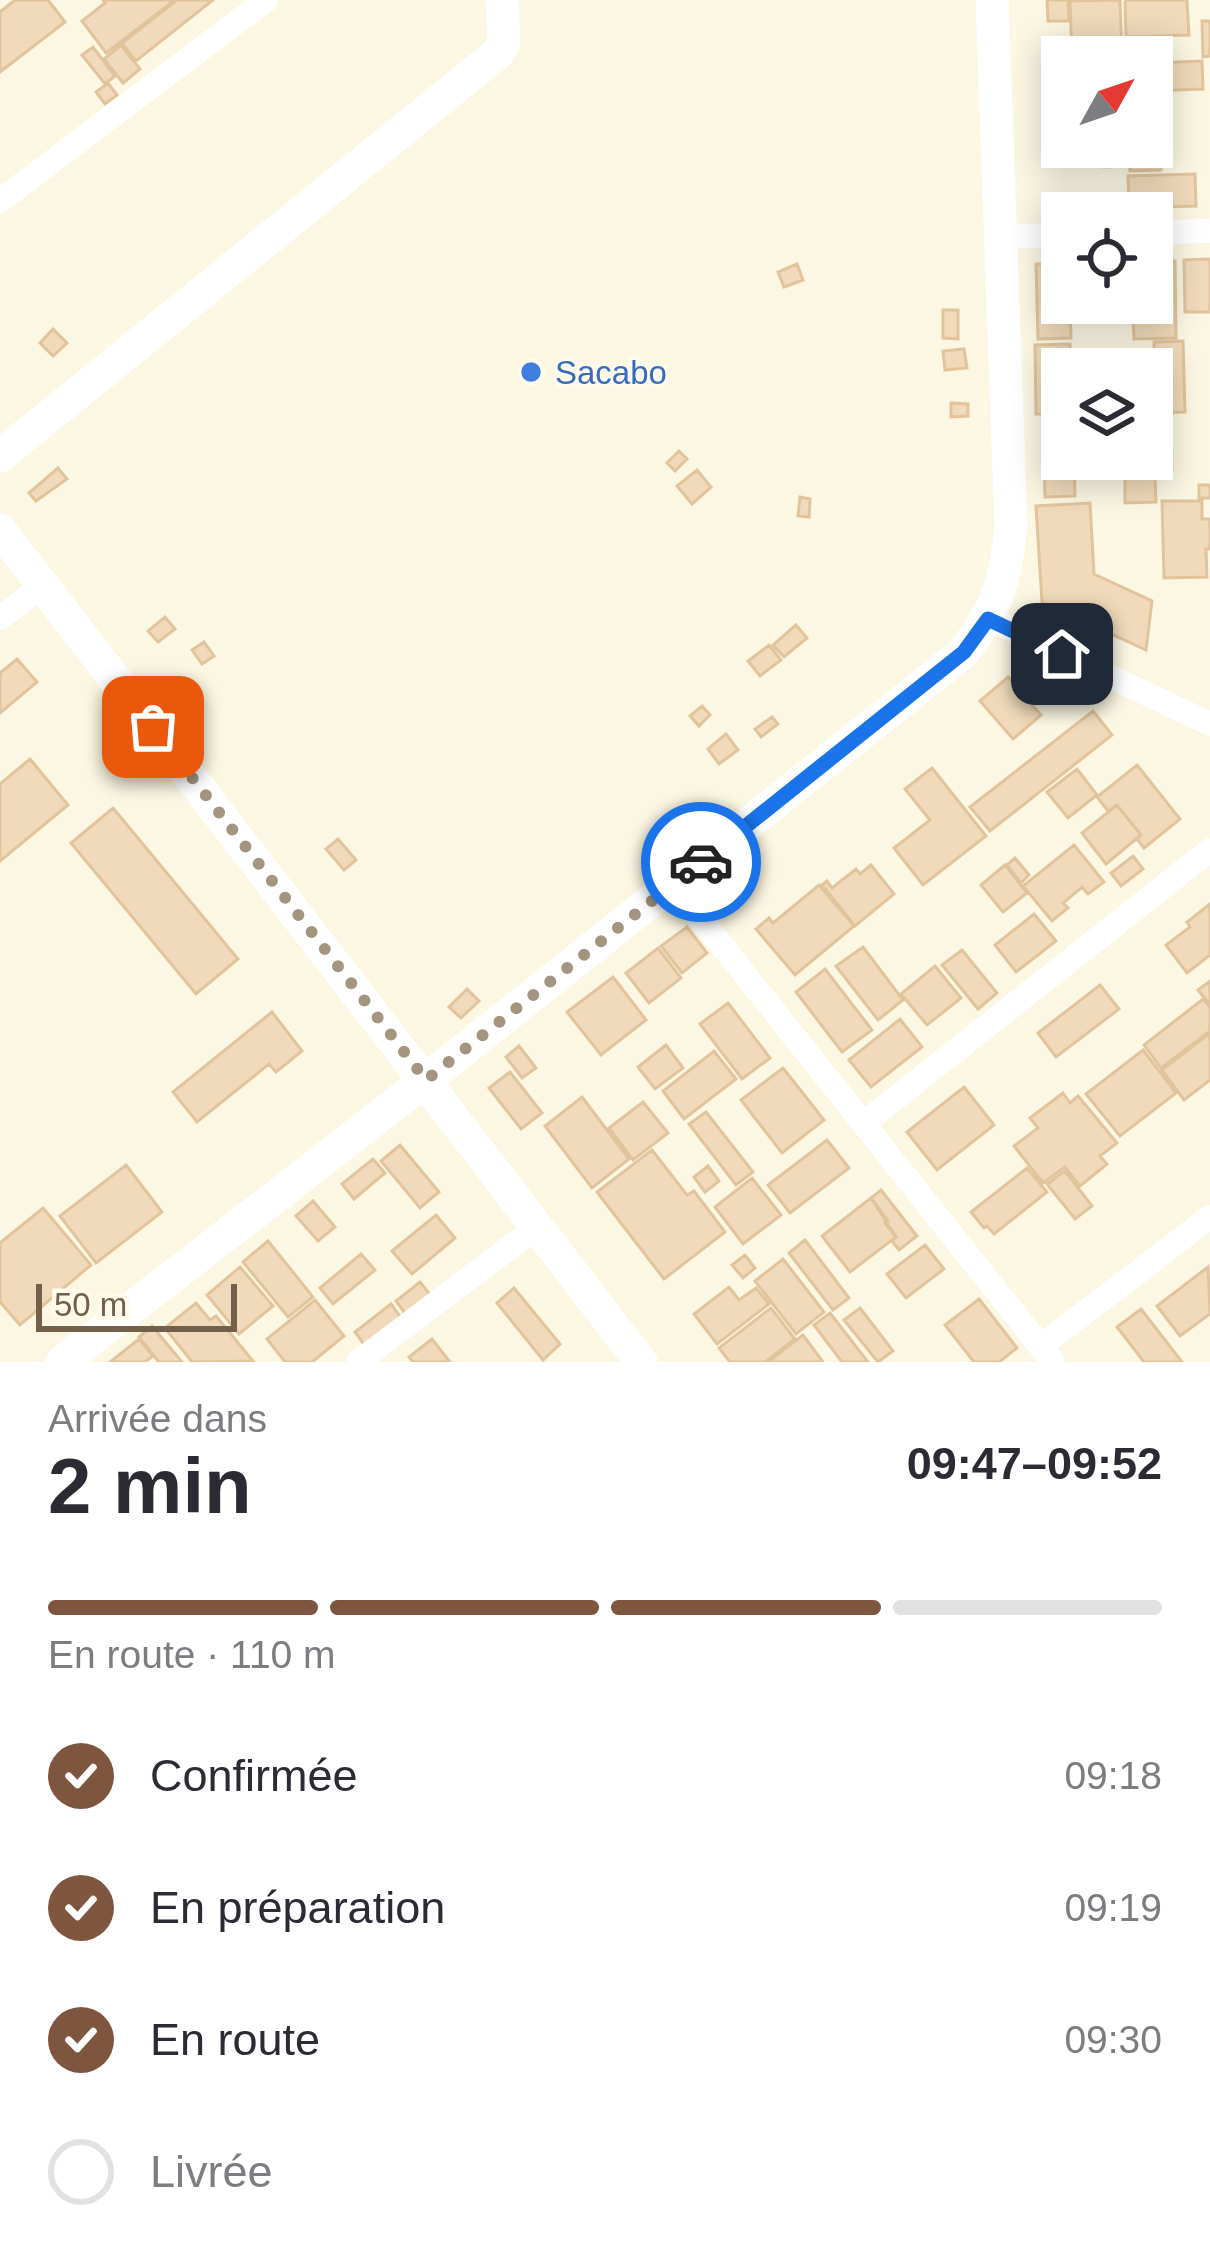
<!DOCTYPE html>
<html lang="fr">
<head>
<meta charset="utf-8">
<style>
  :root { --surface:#fff; --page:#f2f2f3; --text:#2b2b33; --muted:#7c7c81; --line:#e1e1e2; --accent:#7e553e }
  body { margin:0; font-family:Arial,sans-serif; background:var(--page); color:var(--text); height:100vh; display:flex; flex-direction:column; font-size:45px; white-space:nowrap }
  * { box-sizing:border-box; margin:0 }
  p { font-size:39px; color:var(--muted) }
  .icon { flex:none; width:66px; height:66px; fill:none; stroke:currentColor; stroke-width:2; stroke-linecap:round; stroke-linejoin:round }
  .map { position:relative; height:1362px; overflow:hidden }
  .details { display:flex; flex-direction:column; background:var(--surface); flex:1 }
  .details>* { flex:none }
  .needle { width:78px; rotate:50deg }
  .fabs { position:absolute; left:1041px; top:36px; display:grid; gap:24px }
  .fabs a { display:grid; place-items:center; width:132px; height:132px; border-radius:0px; background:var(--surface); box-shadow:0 6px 30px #0003; font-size:60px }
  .scale { position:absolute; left:36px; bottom:30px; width:201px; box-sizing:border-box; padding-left:12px; border:6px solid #73604a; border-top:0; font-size:33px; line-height:42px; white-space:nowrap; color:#73604a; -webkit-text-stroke:9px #fffae9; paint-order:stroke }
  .pin { position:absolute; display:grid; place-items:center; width:102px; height:102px; color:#fff; margin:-51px; border-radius:24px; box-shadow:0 6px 18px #0006 }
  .courier { position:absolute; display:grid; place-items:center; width:120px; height:120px; margin:-60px; border:9px solid #1a73e8; border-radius:50%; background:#fff; color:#222; box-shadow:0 3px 15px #0007 }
  .summary em { font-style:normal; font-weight:800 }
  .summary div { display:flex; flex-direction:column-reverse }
  .summary { display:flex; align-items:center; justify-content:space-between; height:204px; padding:0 48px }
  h1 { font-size:78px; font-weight:800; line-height:90px }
  .bar { display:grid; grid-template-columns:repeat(4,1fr); gap:18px 12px; align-content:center; height:144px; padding:0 48px }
  .bar i { height:15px; border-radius:9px; background:var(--line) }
  .bar .active { background:var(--accent) }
  .bar p { grid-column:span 4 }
  ol { padding:0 48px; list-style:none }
  li { display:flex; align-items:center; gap:36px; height:132px }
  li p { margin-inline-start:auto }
  li .icon { padding:12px; border-radius:50%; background:var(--accent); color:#fff; stroke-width:4 }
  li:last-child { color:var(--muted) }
  li i { width:66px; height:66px; border:6px solid var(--line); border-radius:50% }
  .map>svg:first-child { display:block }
</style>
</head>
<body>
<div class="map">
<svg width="1210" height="1362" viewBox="0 0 1210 1362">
  <rect width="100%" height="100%" fill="#fcf7e3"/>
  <path fill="#f0dabb" stroke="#e2c49c" stroke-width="3" d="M15,0H48L65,22L0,72V12Z
    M103,0H175L106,53L82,21L105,3Z
    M177,0H213L136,61L122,43Z
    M1047,0H1068L1069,21H1048Z
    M1120,0L1122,57H1072L1070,1Z
    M1127,0H1187L1189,35L1126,37L1125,2Z
    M1202,21H1210V56L1203,57Z
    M121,45L140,69L123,83L104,59Z
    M93,47L115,76L105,84L82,55Z
    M1202,61L1203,89L1152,91V63Z
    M1062,64V98L1050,99L1048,65Z
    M108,83L117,95L105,104L96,92Z
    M1049,110H1062V147H1091V162L1051,163Z
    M1152,120H1159L1161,170L1130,171L1129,147H1152Z
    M1103,147H1125V166L1104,167Z
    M1195,174L1196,206L1129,208L1128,176Z
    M1210,259V312H1185L1184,260Z
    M1152,261H1175L1176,338L1134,339L1133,320L1123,321V303H1152Z
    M797,264L803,280L784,287L778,272Z
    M1036,264H1062V303H1070L1071,338L1038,339Z
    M943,310H958V339L943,338Z
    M53,329L67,343L53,356L40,343Z
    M1183,341L1185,412L1156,413L1154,342Z
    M1070,344L1071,369H1062V414H1036L1035,345Z
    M964,349L967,368L945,370L943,351Z
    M951,403L968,404V416L951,417Z
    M1152,419H1171L1172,470L1124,471V459H1152Z
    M1043,422H1062V459H1074L1075,496L1045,497Z
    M679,451L687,459L675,471L667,463Z
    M1081,459H1116L1117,477L1081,478Z
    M58,468L67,479L36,501L29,493Z
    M697,470L711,487L692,504L677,486Z
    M1125,477H1155L1156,502L1125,503Z
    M1199,485H1210V498H1199Z
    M800,497L810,499L809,517L798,516Z
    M1162,501H1202V519H1210V549H1206L1207,577L1164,578Z
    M1090,503L1094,574L1152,601L1146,650L1042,602L1036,506Z
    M165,617L175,629L158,642L148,631Z
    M796,625L807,638L784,657L773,645Z
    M204,642L214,656L202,664L192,650Z
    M769,645L781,660L760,676L748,661Z
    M17,659L37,682L0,713V673Z
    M1008,677L1041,715L1013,739L980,701Z
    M702,706L710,715L699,726L690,716Z
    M1093,711L1112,735L990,831L970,807Z
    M772,717L778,724L761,737L755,729Z
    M726,734L738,750L719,764L708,749Z
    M30,759L68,805L0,861V784Z
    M1137,765L1180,819L1144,848L1137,839L1141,835L1117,805L1108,811L1097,797Z
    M932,768L986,836L923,885L894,848L930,820L905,789Z
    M1077,769L1097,795L1068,818L1047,792Z
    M1117,805L1141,835L1106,864L1082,833Z
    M113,808L238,959L196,994L71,843Z
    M338,839L356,860L344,870L326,849Z
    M1074,845L1104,882L1088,894L1082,887L1063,903L1068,908L1052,921L1023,886Z
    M1133,856L1143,869L1121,886L1111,873Z
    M1015,858L1029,875L1021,883L1007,865Z
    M871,865L894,894L855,926L822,885L827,881L832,888L856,869L860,874Z
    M1005,865L1027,893L1003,912L981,885Z
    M819,885L854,926L795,975L756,929L769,918L773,923Z
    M1210,904V955L1187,973L1166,945L1190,927L1187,922Z
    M1034,914L1056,941L1016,972L995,945Z
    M687,927L707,953L682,973L661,946Z
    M863,947L903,1000L878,1020L836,966Z
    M658,948L681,978L649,1003L626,973Z
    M962,950L997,993L978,1009L942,965Z
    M935,966L961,998L927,1025L901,994Z
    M825,969L872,1030L842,1052L796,992Z
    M613,977L646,1020L601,1055L567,1012Z
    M1210,981V1005L1198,990Z
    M1100,985L1119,1009L1056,1057L1038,1033Z
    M467,989L479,1001L461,1018L449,1007Z
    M1203,999L1210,1007V1031L1161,1068L1144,1045Z
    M728,1003L770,1058L742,1079L700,1024Z
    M272,1012L302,1051L276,1072L269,1064L197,1122L173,1092Z
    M900,1019L922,1047L871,1087L849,1060Z
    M1210,1033V1080L1184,1100L1162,1070Z
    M666,1045L683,1068L655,1089L638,1067Z
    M519,1046L536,1068L522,1078L506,1057Z
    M1143,1050L1176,1093L1120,1136L1086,1094Z
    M714,1051L736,1079L684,1119L663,1091Z
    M783,1068L824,1120L782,1153L741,1100Z
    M510,1072L542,1113L521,1129L489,1088Z
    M964,1087L994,1125L937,1170L907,1132Z
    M1063,1093L1070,1103L1078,1096L1117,1143L1100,1156L1107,1164L1080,1186L1065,1167L1043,1183L1014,1146L1038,1128L1030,1118Z
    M582,1097L629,1159L592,1188L545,1126Z
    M643,1102L668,1133L633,1160L609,1128Z
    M706,1112L753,1172L736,1185L689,1124Z
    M827,1140L849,1168L790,1213L768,1185Z
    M400,1145L439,1192L420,1208L381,1161Z
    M652,1150L687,1195L694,1191L725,1232L664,1279L597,1192Z
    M373,1159L385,1173L354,1199L342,1184Z
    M126,1165L162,1212L96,1263L60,1216Z
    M708,1166L719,1181L705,1192L694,1177Z
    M1027,1168L1047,1192L994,1234L987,1226L984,1228L971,1212Z
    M1065,1171L1092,1206L1075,1219L1047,1184Z
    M752,1178L781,1215L743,1244L715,1207Z
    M881,1190L917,1236L899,1250L892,1241L896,1237L885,1223L888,1221L871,1198Z
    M871,1198L896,1237L850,1272L822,1236Z
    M313,1201L335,1227L318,1241L296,1216Z
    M43,1208L91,1265L20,1325L0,1302V1243Z
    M436,1215L455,1238L412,1274L392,1251Z
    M805,1240L849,1298L833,1310L789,1253Z
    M268,1241L313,1297L288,1317L243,1262Z
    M925,1245L944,1269L906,1298L887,1274Z
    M361,1254L375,1270L333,1304L320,1288Z
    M745,1255L755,1268L743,1278L732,1265Z
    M783,1259L824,1312L796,1334L755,1281Z
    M240,1267L273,1306L239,1334L207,1295Z
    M1208,1267L1210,1314L1180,1336L1157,1306Z
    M420,1282L431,1296L407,1316L396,1301Z
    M729,1287L739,1300L756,1288L769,1304L717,1344L694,1314Z
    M514,1288L560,1344L543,1360L497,1303Z
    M979,1299L1017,1348L999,1362H974L945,1325Z
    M315,1300L344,1336L312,1362H285L267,1339Z
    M196,1303L210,1320L216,1316L253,1361L192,1362L165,1328Z
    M391,1304L404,1322L368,1350L355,1332Z
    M771,1308L795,1339L765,1362H730L719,1348Z
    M860,1308L893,1351L878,1362L844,1320Z
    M1141,1309L1182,1362H1144L1117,1327Z
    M830,1313L868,1362H842L814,1325Z
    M152,1326L182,1362H159L139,1337Z
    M803,1335L823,1362H768Z
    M139,1339L153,1356L145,1362H110Z
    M432,1339L450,1362H413L409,1357Z"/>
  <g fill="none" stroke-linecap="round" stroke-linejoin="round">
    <path stroke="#fff" stroke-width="24" d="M0,201L266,0
      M1152,232L1210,231
      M1001,237L1062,235
      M0,618L44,585
      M989,619L1210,724
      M673,884L1053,1362
      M864,1123L1210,850
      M1041,1346L1210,1217
      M358,1362L538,1226"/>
    <path stroke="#fff" stroke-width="33" d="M0,456L498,53L504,43L502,0
      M0,530L641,1362
      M62,1362L426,1080L964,652C998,606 1005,583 1011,526L992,0"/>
  </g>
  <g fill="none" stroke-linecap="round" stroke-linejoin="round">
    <path stroke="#a39580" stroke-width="12" stroke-dasharray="0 21.6" d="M153,727L426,1080L701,862"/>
    <path stroke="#1a73e8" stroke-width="15" d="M701,862L964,652L988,619L1062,654"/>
  </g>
  <circle fill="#3f7fe0" stroke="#fffae9" stroke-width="4.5" cx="531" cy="372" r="12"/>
  <g text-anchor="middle" stroke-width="9" stroke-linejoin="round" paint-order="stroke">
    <g font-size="33" fill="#366cbe" stroke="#fffae9" text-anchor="start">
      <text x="555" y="384">Sacabo</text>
    </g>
  </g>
</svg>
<div class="fabs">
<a><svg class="needle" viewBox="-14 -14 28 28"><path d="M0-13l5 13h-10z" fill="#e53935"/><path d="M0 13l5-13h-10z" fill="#7c7c81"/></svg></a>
<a><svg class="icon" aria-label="locate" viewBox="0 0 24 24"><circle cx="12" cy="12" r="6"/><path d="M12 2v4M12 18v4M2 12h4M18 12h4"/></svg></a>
<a><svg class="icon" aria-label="layers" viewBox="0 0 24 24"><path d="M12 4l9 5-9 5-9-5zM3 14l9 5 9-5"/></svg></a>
</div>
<div class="scale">50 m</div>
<div class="pin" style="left:153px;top:727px;background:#ea580c"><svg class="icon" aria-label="bag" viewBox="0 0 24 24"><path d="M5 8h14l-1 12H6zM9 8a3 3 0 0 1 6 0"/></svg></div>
<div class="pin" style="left:1062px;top:654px;background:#1f2937"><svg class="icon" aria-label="home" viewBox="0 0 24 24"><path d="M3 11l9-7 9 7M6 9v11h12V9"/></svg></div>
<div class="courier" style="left:701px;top:862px"><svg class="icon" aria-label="car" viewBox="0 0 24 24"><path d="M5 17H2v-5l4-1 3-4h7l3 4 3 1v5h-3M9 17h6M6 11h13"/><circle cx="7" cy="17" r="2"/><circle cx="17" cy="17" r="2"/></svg></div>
</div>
<section class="details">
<div class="summary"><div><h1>2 min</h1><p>Arrivée dans</p></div><em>09:47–09:52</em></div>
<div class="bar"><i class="active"></i><i class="active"></i><i class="active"></i><i></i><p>En route · 110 m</p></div>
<ol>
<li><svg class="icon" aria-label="check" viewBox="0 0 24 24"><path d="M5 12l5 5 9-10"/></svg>Confirmée<p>09:18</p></li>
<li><svg class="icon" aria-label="check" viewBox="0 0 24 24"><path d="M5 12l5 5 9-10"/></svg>En préparation<p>09:19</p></li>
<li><svg class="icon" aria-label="check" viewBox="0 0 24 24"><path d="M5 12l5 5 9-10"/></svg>En route<p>09:30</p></li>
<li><i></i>Livrée</li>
</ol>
</section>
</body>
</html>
